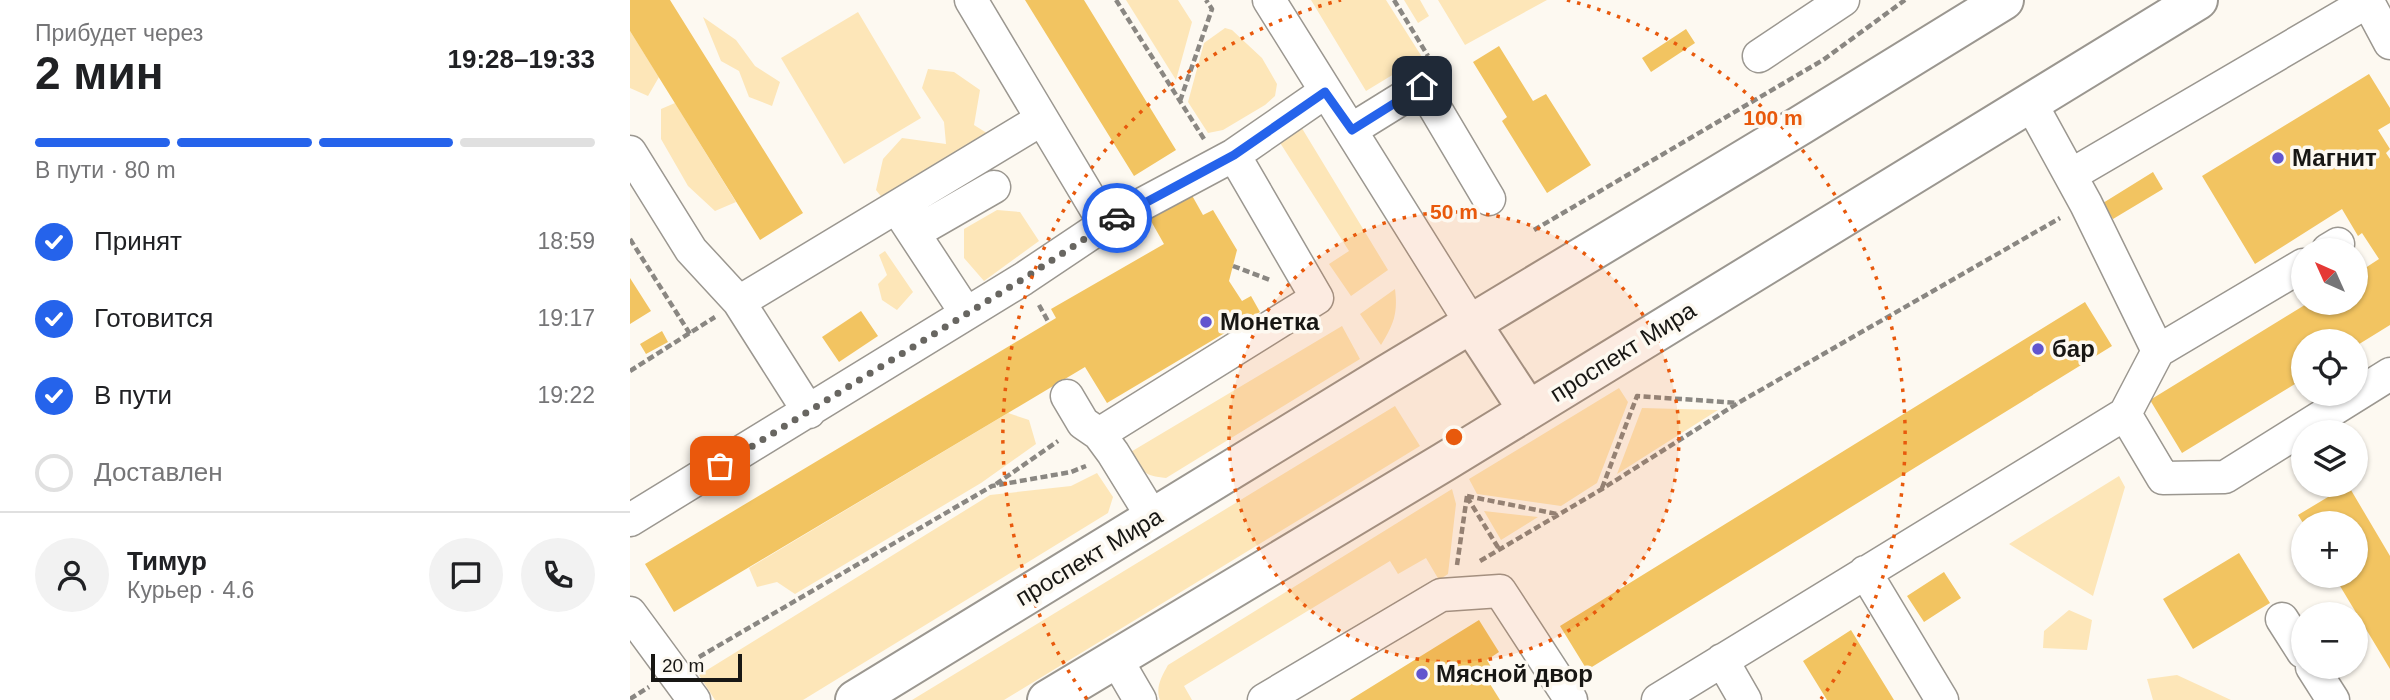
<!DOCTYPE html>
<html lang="ru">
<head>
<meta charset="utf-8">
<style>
  :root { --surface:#fff; --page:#f2f2f2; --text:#202124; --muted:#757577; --line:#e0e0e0; --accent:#2563eb }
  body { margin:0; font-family:Arial,sans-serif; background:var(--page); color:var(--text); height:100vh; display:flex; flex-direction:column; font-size:26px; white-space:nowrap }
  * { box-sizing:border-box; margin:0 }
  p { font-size:23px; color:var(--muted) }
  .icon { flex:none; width:38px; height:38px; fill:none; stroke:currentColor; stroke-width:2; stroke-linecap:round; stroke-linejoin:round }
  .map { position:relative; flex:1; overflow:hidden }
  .drawer { display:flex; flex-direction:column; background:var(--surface); width:630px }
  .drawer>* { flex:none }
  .needle { width:46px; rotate:315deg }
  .fabs { position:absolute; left:1661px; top:238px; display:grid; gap:14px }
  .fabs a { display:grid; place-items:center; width:77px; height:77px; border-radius:50%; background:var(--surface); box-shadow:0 2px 5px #0004; font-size:35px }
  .scale { position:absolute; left:21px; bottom:18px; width:91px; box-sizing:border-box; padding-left:7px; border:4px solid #181714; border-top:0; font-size:19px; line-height:24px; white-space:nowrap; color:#181714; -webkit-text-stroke:5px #fdf9f1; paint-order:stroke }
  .pin { position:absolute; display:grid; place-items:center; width:60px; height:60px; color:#fff; margin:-30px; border-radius:14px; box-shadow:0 4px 10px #0006 }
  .courier { position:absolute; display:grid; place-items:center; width:70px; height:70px; margin:-35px; border:5px solid #2563eb; border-radius:50%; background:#fff; color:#222; box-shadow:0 2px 9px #0007 }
  .head em { font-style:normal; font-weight:700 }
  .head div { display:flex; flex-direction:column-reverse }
  .head { display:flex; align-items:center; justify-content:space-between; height:119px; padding:0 35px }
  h1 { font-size:46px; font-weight:700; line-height:52px }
  .bar { display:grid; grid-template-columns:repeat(4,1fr); gap:10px 7px; align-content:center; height:84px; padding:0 35px }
  .bar i { height:9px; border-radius:5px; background:var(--line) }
  .bar .selected { background:var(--accent) }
  .bar p { grid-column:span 4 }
  .line { display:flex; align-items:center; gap:18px; padding:0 35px; border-top:2px solid var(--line) }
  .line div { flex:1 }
  .round { display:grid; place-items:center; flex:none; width:74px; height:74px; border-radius:37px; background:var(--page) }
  ol { padding:0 35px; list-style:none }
  li { display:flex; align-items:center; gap:21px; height:77px }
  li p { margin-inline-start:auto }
  li .icon { padding:7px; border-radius:50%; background:var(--accent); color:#fff; stroke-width:4 }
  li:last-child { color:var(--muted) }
  li i { width:38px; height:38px; border:4px solid var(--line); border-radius:50% }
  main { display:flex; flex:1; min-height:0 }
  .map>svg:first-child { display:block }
</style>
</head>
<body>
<main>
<section class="drawer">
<div class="head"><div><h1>2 мин</h1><p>Прибудет через</p></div><em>19:28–19:33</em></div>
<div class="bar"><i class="selected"></i><i class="selected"></i><i class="selected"></i><i></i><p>В пути · 80 m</p></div>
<ol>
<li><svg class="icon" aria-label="check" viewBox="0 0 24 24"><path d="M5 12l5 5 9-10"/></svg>Принят<p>18:59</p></li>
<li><svg class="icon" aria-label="check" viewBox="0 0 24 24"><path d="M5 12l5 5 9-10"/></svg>Готовится<p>19:17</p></li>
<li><svg class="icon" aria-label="check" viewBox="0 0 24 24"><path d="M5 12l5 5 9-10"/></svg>В пути<p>19:22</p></li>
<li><i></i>Доставлен</li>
</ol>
<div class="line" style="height:126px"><a class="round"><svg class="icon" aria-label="person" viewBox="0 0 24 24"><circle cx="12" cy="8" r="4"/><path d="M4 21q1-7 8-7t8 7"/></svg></a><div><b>Тимур</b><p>Курьер · 4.6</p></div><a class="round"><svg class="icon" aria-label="chat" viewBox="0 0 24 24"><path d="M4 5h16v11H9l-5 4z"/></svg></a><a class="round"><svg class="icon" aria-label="phone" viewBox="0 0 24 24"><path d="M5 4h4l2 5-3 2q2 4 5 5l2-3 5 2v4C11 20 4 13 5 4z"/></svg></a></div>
</section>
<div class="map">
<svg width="1760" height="700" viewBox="0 0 1760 700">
  <rect width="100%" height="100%" fill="#fdf9f1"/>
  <path fill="#fde6b8" d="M496,0H548L562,22L546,80Z
    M681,0H756L792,57L736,91Z
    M774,0H790L799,16L788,23Z
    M808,0H917L835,45Z
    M228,12L291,118L214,164L151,58Z
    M73,17L106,40L125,66L150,82L142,106L119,97L109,71L91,61Z
    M595,28L602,30L632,58L647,84L645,96L635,105L593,130L578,133L558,102L574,43Z
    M0,31L29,77L18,96L0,88Z
    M298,69L324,72L350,90L344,125L360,135L373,158L359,170L321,176L261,209L246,190L253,159L272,138L316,144L314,122L292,88Z
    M45,103L106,202L85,211L58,186L31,139V109Z
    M670,125L758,270L721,296L699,264L719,251L640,127Z
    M367,210L390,212L409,241L354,281L334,258V229Z
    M255,251L283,292L267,310L252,300L248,284L257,275L249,255Z
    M765,289C768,313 764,324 751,345L730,314Z
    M712,326L730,359L536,478C514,476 511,471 499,453Z
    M989,388L998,402L967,483L931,506L847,494L839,479Z
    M765,406L790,446L374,700H282Z
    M1012,408L1088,410L987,474Z
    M378,413L399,420L406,444L351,483L165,594L147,582L127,587L119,568Z
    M467,473L483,497L478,513L173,700H85L69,675L360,495L441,486Z
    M1489,476L1495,487L1463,596L1379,544Z
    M822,489L826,504L818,574L809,580L796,558L768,574L760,561L554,686L562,700H530C525,687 532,676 538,665Z
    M854,511L908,517L871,540Z
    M1439,610L1462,620L1457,650L1413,648L1414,631Z
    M1547,675L1601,700H1523L1517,679Z"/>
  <path fill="#f2c461" d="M0,0H40L173,213L130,240L0,31Z
    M395,0H454L546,150L504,176Z
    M1056,29L1065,43L1021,72L1012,58Z
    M869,46L903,101L916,94L961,165L917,193L872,121L877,117L843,62Z
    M1739,74L1760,108V123L1748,130L1760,149L1756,153L1760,159V325L1726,346V341H1673V379L1552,453L1520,400L1678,303H1726V274L1749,259L1732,233L1728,236L1712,209L1625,264L1572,176Z
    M1523,172L1533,189L1483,219L1473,203Z
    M555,183L573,215L583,210L607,250L599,281L612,301L621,296L630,312L477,403L455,367L44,612L15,564L426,318L421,309L534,244L513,207Z
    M0,278L21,311L0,324Z
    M1455,302L1482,346L957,670L930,626Z
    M231,311L248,336L209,362L192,337Z
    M32,331L38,342L16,354L10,344Z
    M1718,485L1760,556V669L1704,576H1726V523H1673L1668,515Z
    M1609,553L1640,603L1563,649L1533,599Z
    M1314,572L1331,598L1294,622L1277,596Z
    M849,620L869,652L857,660L868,679L860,684L870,700H720Z
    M1221,630L1264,700H1197L1173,661Z"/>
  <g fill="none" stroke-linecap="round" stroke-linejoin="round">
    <defs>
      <path id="minor" d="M341,0L475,224
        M639,0L841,323
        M1737,0L1760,43
        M1129,56L1213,0
        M1400,102L1456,204L1528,351
        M721,130L792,86L859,199
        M0,152L61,250L109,302L179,412
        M1441,175L1737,2
        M267,208L336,313
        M284,233L364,187
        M1698,250L1708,244
        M109,302L412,119
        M437,396L453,423L469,434L483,453L523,518
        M1495,414L1533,478L1595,477L1760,374
        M469,434L687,298L604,155
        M0,520L393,279L475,224L604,155L695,92
        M1235,572L1312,700
        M0,613L64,700
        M1652,619L1673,652
        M485,657L510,700
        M1092,660L1115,700
        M1682,667L1703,700
        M634,700L811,595L870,591L941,700
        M1028,700L1495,414L1528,351L1673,265"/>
      <path id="major" d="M841,323L898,410
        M225,700L756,375L1171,125L1374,0
        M417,700L814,462L1568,0"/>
    </defs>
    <use href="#minor" stroke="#9b9790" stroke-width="35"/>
    <use href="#major" stroke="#9b9790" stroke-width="42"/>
    <path stroke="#8a8782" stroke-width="4.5" stroke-dasharray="7 3.5" stroke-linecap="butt" d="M486,0L574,139
      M764,0L798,56
      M550,101L582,9L576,0
      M904,230L1193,60L1275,0
      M0,239L60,334
      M603,266L640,280
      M409,305L419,323
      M0,371L85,317
      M366,484L428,441
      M972,488L1007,396L1108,403
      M837,496L927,514
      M837,497L869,549
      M850,561L972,489L1108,403L1430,218
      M827,565L837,496
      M69,657L362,486L441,472L456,466
      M0,699L19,687"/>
    <use href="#minor" stroke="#fff" stroke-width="32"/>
    <use href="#major" stroke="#fff" stroke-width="38"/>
  </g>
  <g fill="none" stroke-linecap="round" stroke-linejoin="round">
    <path stroke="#686661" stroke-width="7" stroke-dasharray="0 12.6" d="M90,466L393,279L487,218"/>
    <path stroke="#2563eb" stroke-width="9" d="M487,218L604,155L695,92L722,130L792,86"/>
  </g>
  <circle cx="824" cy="437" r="225" fill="#e8590c" fill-opacity=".12"/>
  <g fill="none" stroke="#e8590c" stroke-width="3.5" stroke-dasharray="3.5 7">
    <circle cx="824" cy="437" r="225"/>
    <path d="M457 699A451 451 0 0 1 711 0M937 0A451 451 0 0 1 1191 699"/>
  </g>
  <g fill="#6255ce" stroke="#fdf9f1" stroke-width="2.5">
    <circle cx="1648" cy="158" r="7"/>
    <circle cx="576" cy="322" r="7"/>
    <circle cx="1408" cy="349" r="7"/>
    <circle cx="792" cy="674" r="7"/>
  </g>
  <g text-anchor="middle" stroke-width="7" stroke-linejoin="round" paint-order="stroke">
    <g font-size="24" font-weight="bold" fill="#181714" stroke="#fdf9f1" text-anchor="start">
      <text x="1662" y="166">Магнит</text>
      <text x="590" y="330">Монетка</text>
      <text x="1422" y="357">бар</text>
      <text x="806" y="682">Мясной двор</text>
    </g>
    <g font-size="24" fill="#181714" stroke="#fdf9f1">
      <text transform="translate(993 352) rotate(-32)" y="8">проспект Мира</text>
      <text transform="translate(459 557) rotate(-31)" y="8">проспект Мира</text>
    </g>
  </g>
  <circle cx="824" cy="437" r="10" fill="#e8590c" stroke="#fdf9f1" stroke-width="3.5"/>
  <g font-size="21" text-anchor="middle" font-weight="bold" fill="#e8590c" stroke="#fdf9f1" stroke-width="7" stroke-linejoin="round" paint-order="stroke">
    <text x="1143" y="125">100 m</text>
    <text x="824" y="219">50 m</text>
  </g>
</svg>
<div class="fabs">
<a><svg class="needle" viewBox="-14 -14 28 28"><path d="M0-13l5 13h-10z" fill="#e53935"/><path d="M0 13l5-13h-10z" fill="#757577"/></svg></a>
<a><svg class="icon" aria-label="locate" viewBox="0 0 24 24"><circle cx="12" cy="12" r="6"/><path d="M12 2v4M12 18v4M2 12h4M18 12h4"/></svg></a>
<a><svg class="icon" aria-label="layers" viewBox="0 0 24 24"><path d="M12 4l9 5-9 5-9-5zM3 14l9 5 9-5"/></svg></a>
<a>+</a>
<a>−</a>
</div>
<div class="scale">20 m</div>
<div class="pin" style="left:90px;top:466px;background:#ea580c"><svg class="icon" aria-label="bag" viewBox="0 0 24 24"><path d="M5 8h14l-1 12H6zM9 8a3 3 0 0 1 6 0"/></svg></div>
<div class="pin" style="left:792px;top:86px;background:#1f2937"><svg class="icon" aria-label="home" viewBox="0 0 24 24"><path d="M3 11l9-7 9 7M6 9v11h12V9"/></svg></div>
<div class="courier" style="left:487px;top:218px"><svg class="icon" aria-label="car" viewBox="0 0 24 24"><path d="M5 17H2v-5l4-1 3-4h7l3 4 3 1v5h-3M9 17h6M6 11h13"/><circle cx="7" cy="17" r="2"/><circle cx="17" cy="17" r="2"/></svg></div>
</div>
</main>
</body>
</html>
